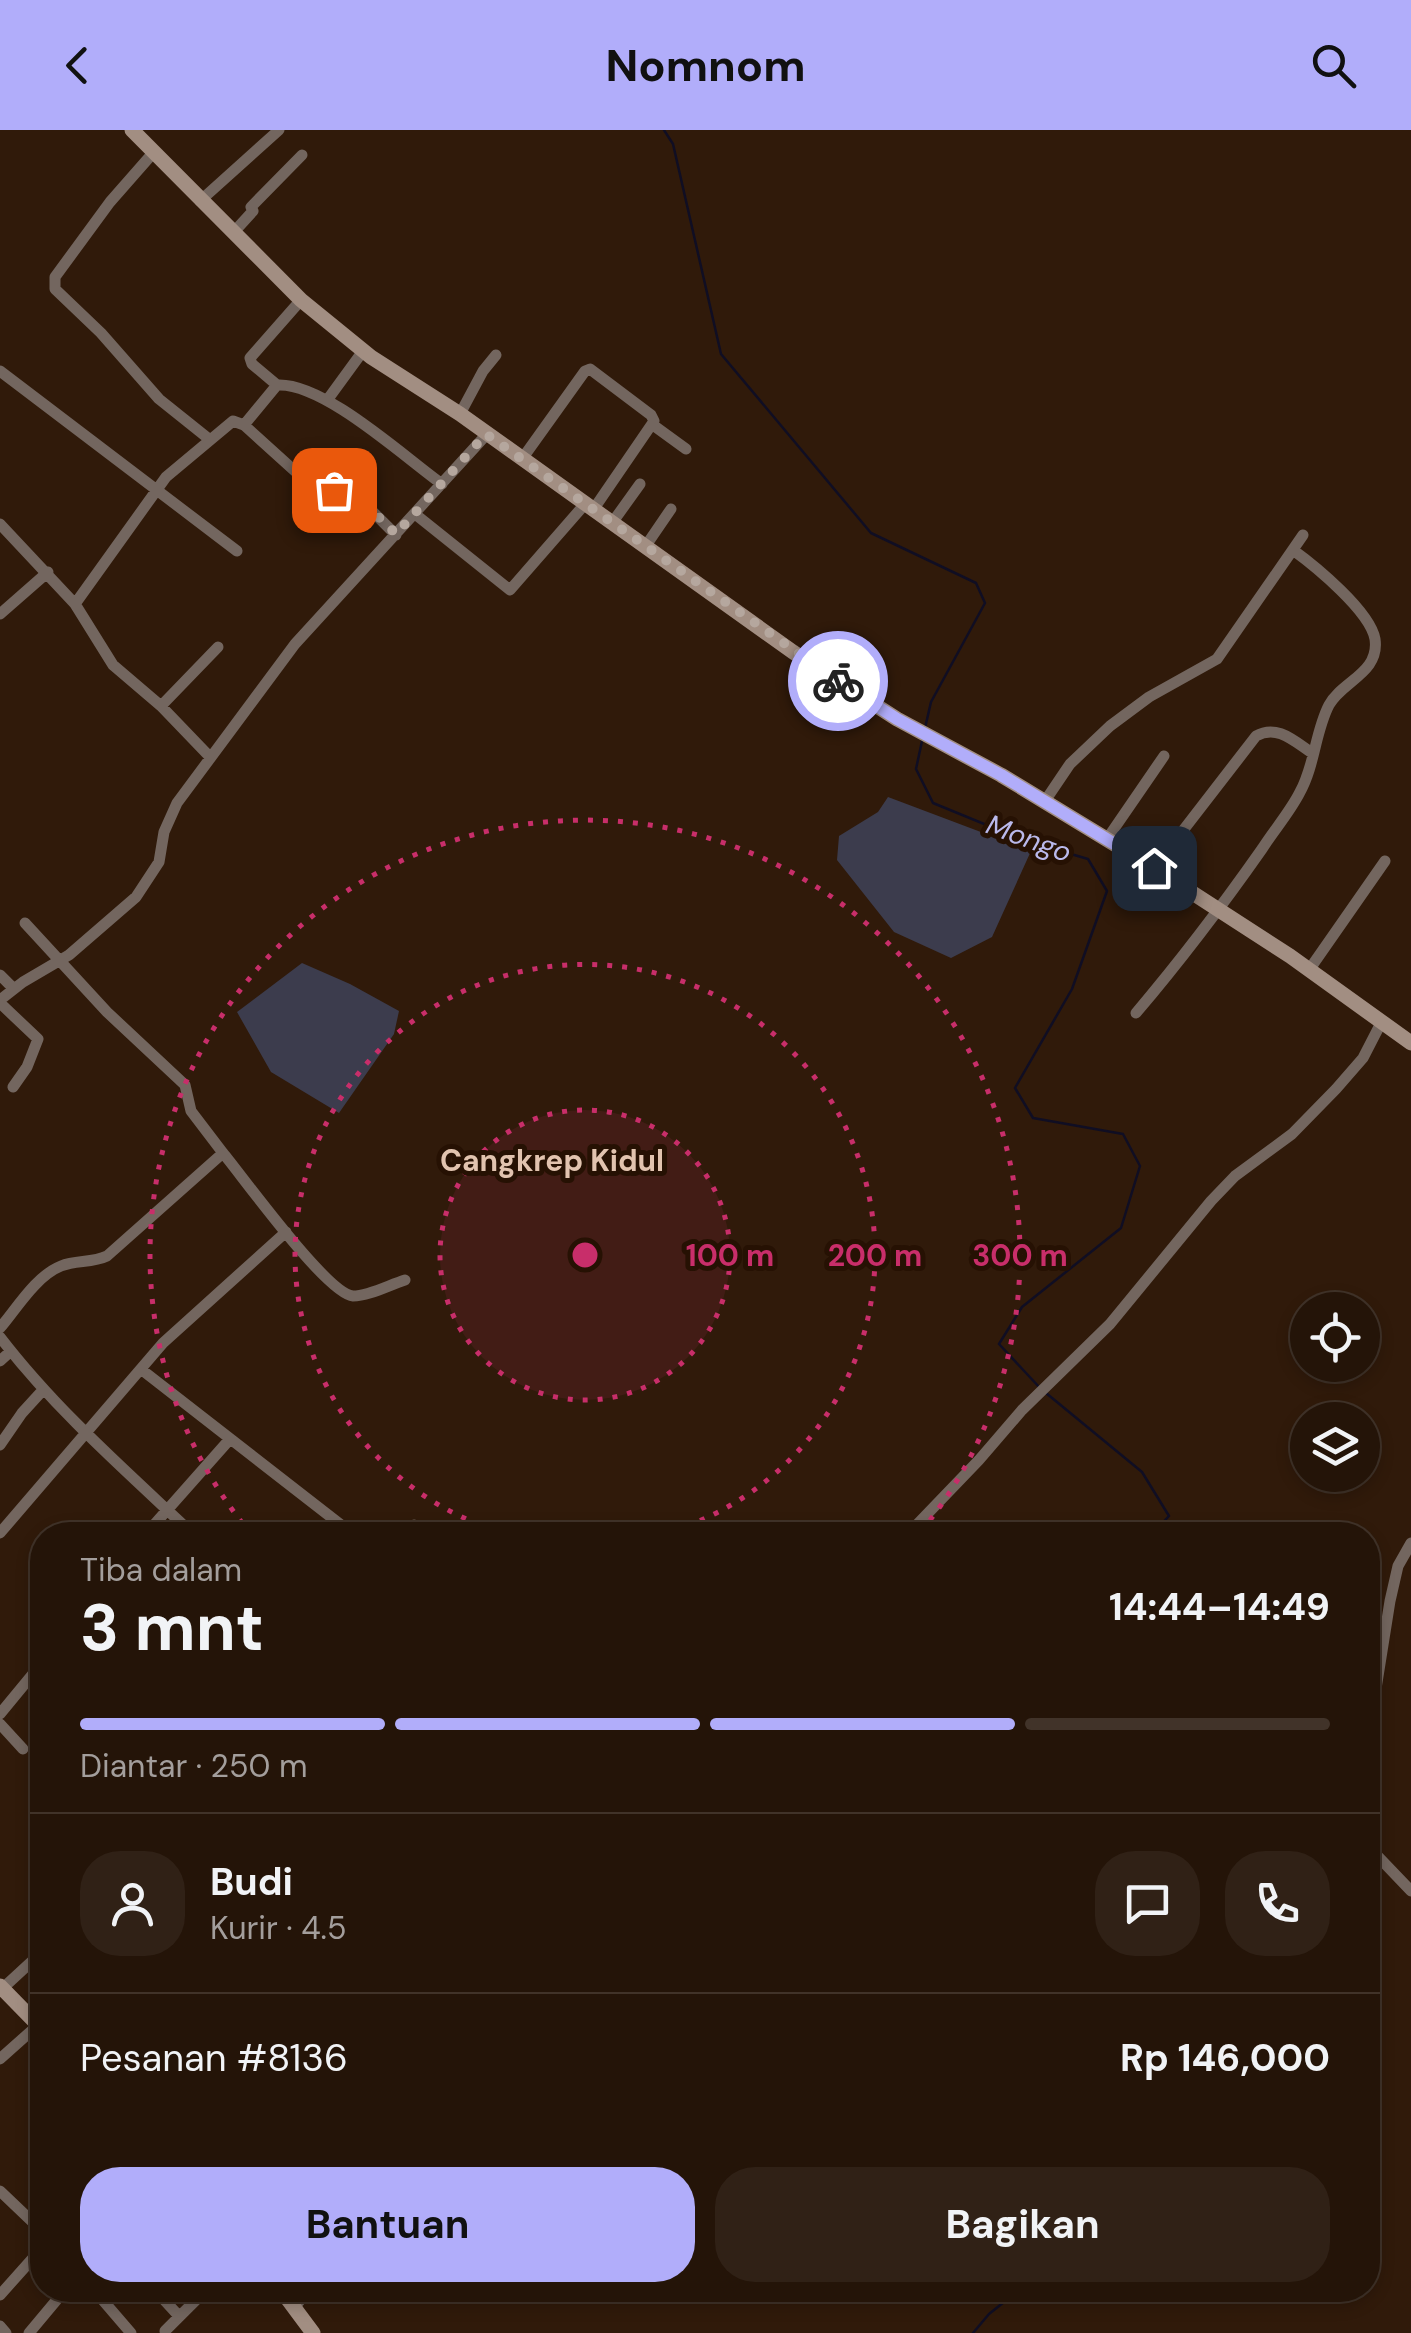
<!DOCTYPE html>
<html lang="id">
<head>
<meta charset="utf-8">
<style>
  :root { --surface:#241408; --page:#302116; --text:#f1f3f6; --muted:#a39e9c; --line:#413329; --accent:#b1adfa }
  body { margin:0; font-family:"DM Sans",sans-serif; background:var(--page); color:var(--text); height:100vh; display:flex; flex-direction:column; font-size:38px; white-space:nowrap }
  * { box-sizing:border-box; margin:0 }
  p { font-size:32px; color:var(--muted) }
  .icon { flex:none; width:55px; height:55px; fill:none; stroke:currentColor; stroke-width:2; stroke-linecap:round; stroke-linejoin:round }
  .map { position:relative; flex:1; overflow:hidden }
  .drawer { position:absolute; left:30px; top:1392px; width:1350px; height:780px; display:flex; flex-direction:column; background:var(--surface); border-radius:40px; box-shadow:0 5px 15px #0003,0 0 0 2px var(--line) }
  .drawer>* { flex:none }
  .buttons { position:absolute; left:1290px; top:1162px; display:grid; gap:20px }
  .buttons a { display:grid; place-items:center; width:90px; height:90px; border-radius:50%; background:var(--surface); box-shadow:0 5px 15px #0003,0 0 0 2px var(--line); font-size:50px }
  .pin { position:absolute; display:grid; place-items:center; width:85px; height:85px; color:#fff; margin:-42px; border-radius:20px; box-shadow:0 5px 15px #0006 }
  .courier { position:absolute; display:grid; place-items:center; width:100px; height:100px; margin:-50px; border:8px solid #b1adfa; border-radius:50%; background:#fff; color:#222; box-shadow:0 2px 12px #0007 }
  .summary em { font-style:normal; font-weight:700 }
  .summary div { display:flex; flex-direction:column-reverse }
  .summary { display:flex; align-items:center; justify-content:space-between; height:170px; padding:0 50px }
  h1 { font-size:65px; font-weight:700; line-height:75px }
  .bar { display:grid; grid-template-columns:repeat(4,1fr); gap:15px 10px; align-content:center; height:120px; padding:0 50px }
  .bar i { height:12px; border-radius:8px; background:var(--line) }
  .bar .active { background:var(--accent) }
  .bar p { grid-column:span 4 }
  .line { display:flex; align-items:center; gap:25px; padding:0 50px; border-top:2px solid var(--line) }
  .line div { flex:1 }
  .round { display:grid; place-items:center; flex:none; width:105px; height:105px; border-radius:40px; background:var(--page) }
  .button { display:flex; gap:20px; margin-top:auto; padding:20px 50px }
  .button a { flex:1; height:115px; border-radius:40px; background:var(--accent); color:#111; font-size:40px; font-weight:700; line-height:115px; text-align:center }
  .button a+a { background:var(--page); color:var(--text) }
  header { display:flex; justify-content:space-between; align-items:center; height:130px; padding:0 50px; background:var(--accent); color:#111; font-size:45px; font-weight:700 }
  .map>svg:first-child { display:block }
</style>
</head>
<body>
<header><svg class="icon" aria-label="back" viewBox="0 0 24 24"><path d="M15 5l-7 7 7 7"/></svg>Nomnom<svg class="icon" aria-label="search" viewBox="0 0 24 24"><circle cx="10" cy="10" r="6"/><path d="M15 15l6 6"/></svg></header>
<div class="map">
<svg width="1411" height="2203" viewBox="0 0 1411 2203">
  <rect width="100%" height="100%" fill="#301a0a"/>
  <path fill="#3c3c4d" d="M888,667L1031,721L992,807L951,828L894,802L837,730L839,706L878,682Z
    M302,833L350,854L399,881L394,904L339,983L271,942L237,882Z"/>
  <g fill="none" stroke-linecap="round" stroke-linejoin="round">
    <path stroke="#100e23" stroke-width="2.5" d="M664,0L673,14L721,224L871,403L976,453L985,473L931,572L925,598
      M922,611L916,639L933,673L1023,710L1088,729L1107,761L1072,859L1015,958L1033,988L1123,1004L1140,1036L1121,1098L1022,1177L999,1214L1040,1258
      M1046,1263L1142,1342L1169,1386L1151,1405
      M973,2203L989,2184L1019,2160"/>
    <path stroke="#73665f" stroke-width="11" d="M153,23L110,72L55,147V159L101,203L159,269L209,309
      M200,71L279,0
      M233,103L253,81L251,77L302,25
      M0,241L237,421
      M277,255C323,252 403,326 442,354
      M328,269L363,221
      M460,284L483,241L496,225
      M244,295L297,343L364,373L396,405
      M653,295L686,319
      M522,329L585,241L590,239L651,285L654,291L593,380
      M415,384L510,460L585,374
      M612,393L640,354
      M0,394L75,474L113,535L161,576L210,627
      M645,417L671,379
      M75,474L166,347L233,291L244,295L277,255L252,234L250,228L301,170
      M0,484L48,442
      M161,576L218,517
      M1045,671L1070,634L1110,596L1149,567L1217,529L1303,405
      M1107,709L1164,626
      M1154,738L1256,606C1277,594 1294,611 1312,623
      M25,793L107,882L185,955L191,981L223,1023
      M1309,840L1385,731
      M0,845L13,858
      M0,870L23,852L69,825L136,767L159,732L164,702L177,673L295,514L487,304
      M0,873L38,909L27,937L13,957
      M1136,883C1181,830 1222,776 1262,719C1274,700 1290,682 1300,662C1315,635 1315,602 1329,575C1342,551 1380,543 1375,509C1370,481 1315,436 1293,420
      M0,1198C17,1178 36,1146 61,1136C76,1130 92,1133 107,1126L223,1023C243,1047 327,1164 353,1166C369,1166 389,1155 405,1150
      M0,1207C56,1280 126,1341 194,1405
      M0,1231L11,1221
      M142,1240L354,1405
      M0,1315L22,1283L43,1260
      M0,1403L163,1213L286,1102
      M145,1405L230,1309
      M408,1405L414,1395
      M907,1405L979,1330L1022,1280L1110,1194L1211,1071L1235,1046L1292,1004L1336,959L1363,928L1381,893
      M0,1584L42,1533
      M0,1594L23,1619
      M1368,1609L1390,1471L1398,1436L1411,1413
      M1368,1716L1411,1761
      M3,1858L42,1822
      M0,1929L38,1895
      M0,2061L42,2101
      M94,2160L131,2203
      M155,2160L178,2185
      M0,2165L42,2118
      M294,2178L308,2160
      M0,2196L6,2203
      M165,2201L206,2160
      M29,2203L65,2160"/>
    <path stroke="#a28e82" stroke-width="15" d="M132,0L301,170L371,227L460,284L793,522L897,589L1001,645L1154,738L1290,826L1411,913
      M0,1856L42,1899
      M281,2160L313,2203"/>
  </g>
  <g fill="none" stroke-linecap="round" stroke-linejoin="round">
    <path stroke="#b5a79e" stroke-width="10" stroke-dasharray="0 18" d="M334,360L364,373L396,404L486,304L838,551"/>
    <path stroke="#b1adfa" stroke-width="12" d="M838,551L897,589L1001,645L1154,738"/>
  </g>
  <circle cx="585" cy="1125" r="145" fill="#c82e6a" fill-opacity=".12"/>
  <g fill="none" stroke="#c82e6a" stroke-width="5" stroke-dasharray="5 10">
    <circle cx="585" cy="1125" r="145"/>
    <path d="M508 1404A290 290 0 1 1 662 1404"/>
    <path d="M252 1405A435 435 0 1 1 918 1405"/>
  </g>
  <g text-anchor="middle" stroke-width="10" stroke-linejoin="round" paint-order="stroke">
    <g font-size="28" font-style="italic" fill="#bab9eb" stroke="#261103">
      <text transform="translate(1029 708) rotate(20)" y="10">Mongo</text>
    </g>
    <g font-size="30" font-weight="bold" fill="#e1c3af" stroke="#261103">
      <text x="552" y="1041">Cangkrep Kidul</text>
    </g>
  </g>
  <circle cx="585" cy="1125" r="15" fill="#c82e6a" stroke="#261103" stroke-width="5"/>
  <g font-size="30" text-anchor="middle" font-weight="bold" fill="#c82e6a" stroke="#261103" stroke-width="10" stroke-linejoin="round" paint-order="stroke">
    <text x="730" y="1136">100 m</text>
    <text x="875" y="1136">200 m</text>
    <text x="1020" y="1136">300 m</text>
  </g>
</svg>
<div class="buttons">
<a><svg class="icon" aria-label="locate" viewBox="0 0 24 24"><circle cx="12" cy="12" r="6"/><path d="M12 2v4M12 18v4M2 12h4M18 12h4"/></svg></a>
<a><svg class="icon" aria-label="layers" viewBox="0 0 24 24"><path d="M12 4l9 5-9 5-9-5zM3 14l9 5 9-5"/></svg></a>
</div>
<div class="pin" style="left:334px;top:360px;background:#ea580c"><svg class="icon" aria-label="bag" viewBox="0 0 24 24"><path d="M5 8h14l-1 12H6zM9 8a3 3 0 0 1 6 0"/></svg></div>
<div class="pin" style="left:1154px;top:738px;background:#1f2937"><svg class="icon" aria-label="home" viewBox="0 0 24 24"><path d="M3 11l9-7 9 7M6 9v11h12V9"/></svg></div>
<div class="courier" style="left:838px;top:551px"><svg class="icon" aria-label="bike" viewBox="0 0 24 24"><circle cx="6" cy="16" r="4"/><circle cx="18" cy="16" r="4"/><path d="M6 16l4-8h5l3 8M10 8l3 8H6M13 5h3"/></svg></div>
<section class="drawer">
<div class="summary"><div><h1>3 mnt</h1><p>Tiba dalam</p></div><em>14:44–14:49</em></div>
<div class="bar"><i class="active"></i><i class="active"></i><i class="active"></i><i></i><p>Diantar · 250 m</p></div>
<div class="line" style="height:180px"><a class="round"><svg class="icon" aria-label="person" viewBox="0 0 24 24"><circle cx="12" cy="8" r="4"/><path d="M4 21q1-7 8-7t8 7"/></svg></a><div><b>Budi</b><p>Kurir · 4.5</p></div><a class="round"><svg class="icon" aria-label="chat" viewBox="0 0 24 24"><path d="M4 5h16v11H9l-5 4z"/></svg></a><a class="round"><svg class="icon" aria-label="phone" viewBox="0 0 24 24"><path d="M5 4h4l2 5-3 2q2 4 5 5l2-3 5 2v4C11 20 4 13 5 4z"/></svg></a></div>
<div class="line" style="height:130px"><div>Pesanan #8136</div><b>Rp 146,000</b></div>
<div class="button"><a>Bantuan</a><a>Bagikan</a></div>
</section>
</div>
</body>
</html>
